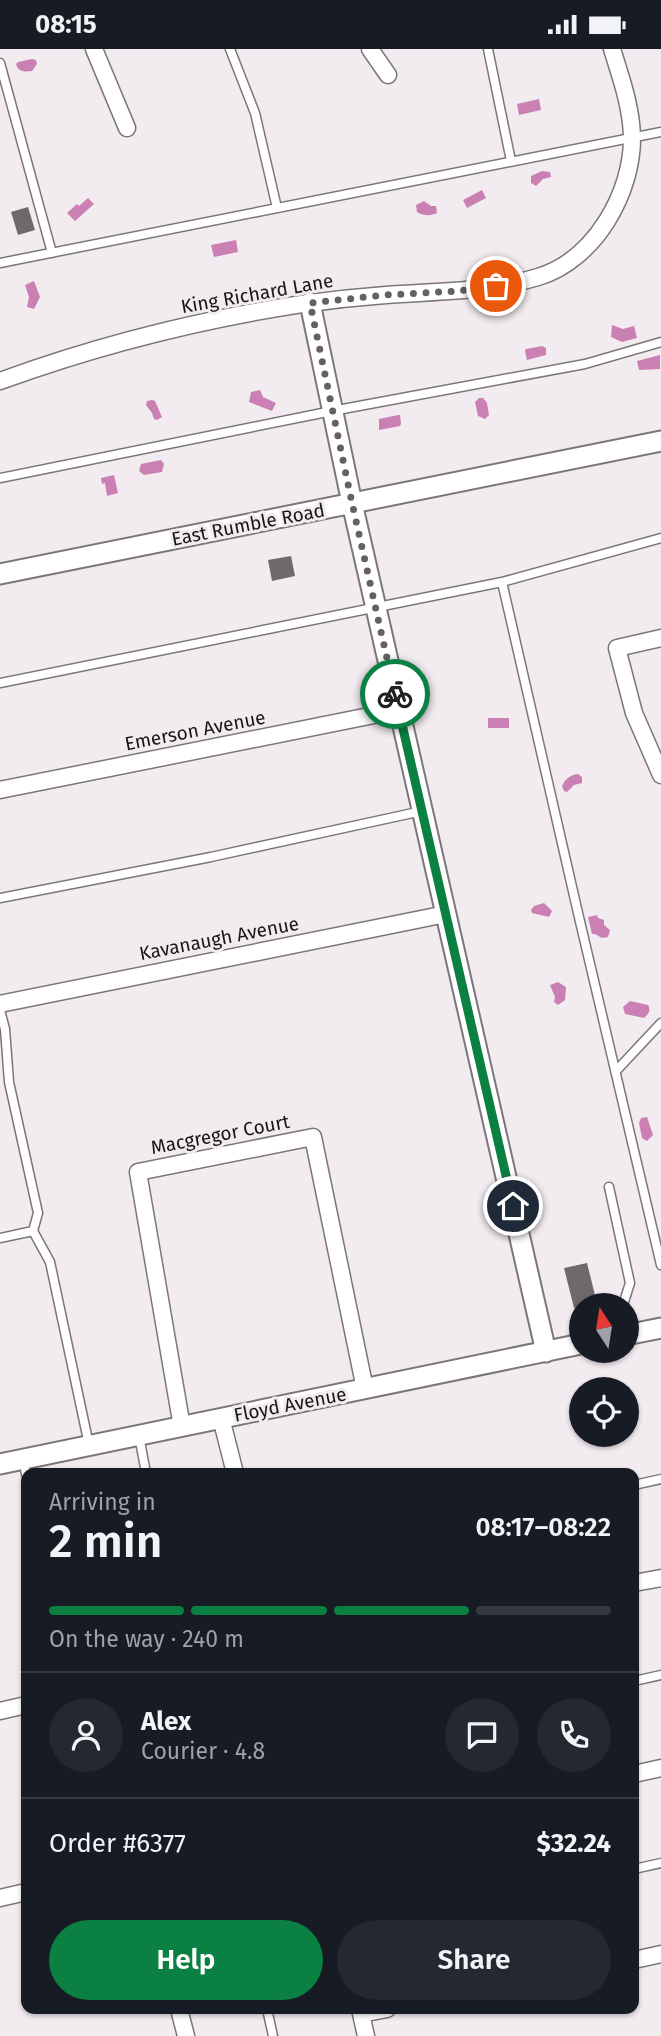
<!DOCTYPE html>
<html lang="en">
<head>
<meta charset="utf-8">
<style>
  :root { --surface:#171b24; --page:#242831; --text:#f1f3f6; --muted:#9ea1a6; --line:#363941; --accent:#0b8043 }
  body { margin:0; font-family:"Fira Sans",sans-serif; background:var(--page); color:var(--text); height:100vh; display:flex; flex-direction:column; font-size:26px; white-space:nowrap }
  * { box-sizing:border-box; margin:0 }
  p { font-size:23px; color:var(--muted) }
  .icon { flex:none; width:38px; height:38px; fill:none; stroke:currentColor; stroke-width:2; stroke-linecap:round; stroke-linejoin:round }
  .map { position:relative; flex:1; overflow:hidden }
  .sheet { position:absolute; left:21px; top:1419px; width:618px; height:546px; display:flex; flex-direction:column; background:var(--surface); border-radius:14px; box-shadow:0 2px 5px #0004 }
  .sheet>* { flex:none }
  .needle { width:46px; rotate:348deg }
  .buttons { position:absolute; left:569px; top:1244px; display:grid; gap:14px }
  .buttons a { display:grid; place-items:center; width:70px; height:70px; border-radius:50%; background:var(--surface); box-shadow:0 2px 5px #0004; font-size:35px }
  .pin { position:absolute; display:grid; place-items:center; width:60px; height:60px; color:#fff; margin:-30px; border:4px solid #fff; border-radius:50%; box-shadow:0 2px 7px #0007 }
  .courier { position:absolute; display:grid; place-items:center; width:70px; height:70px; margin:-35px; border:5px solid #0b8043; border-radius:50%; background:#fff; color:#222; box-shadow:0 2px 9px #0007 }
  .summary em { font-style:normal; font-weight:600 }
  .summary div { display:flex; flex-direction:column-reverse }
  .summary { display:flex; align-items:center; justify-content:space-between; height:119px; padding:0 28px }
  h1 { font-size:46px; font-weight:600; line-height:52px }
  .bar { display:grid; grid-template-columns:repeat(4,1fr); gap:10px 7px; align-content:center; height:84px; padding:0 28px }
  .bar i { height:9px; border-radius:5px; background:var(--line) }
  .bar .on { background:var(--accent) }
  .bar p { grid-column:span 4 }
  .line { display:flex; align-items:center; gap:18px; padding:0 28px; border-top:2px solid var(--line) }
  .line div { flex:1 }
  .round { display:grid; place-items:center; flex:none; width:74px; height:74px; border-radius:37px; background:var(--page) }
  .primary-button { display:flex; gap:14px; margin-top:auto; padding:14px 28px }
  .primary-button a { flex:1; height:80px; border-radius:42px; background:var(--accent); color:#fff; font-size:28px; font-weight:600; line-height:80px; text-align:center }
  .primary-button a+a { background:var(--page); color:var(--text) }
  .status { display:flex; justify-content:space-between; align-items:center; height:49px; padding:0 35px; background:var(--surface); direction:ltr }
  .status svg { height:19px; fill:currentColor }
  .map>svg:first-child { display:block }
</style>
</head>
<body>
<div class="status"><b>08:15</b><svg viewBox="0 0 49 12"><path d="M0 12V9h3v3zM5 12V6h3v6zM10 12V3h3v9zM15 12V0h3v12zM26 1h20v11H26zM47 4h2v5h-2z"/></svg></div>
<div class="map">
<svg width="661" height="1987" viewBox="0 0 661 1987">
  <rect width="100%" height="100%" fill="#f2ebf0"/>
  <path fill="#cb80b4" d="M32,10L36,11L37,15L32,22C25,23 18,23 16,15L18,13Z
    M539,50L541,61L519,66L517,55Z
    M542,122L550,123L551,128L543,130L536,137L531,134V127Z
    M482,141L486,149L467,159L463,151Z
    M88,149L94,155L75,172L67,164L77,155L79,157Z
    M424,152L431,157H436L437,164C431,167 423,167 417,163L416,156Z
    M236,191L238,203L214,208L211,196Z
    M34,232L40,248L34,260L27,258L29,248L25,236Z
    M612,276L623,280L634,277L637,289L622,293L611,288Z
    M542,297L546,299V306L527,311L525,302L526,300Z
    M660,306V320L639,321L637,312Z
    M260,341L263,348L276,354L272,362L249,353L251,343Z
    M479,349H483L487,354L489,366L485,370L478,367L475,353Z
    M152,351L155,352L162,368L157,371L154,370L152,364L146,356L147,352Z
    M398,366H400L401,375L400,377L379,381V370Z
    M161,411L164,415L162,423L144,426L139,422L141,415Z
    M114,426L118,444L107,447L105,434L102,435L101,429Z
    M488,669H509V679H488Z
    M578,725L582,728V734L574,736L567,743L564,742L562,737C565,730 570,726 578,725Z
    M544,854L552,862L549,868L532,864L531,861L534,857Z
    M597,866L598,869L604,871V876L610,881L608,888L602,889L595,885H592L588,868Z
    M558,933L566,938L565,951L558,956L554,953L555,948L550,936Z
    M630,952L648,956C651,962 649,964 644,969L625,965L623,958Z
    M647,1068L653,1086L647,1092L642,1089L639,1074L641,1069Z"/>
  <path fill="#6f686c" d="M28,158L35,181L18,186L11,163Z
    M291,507L295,527L272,532L268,511Z
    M587,1214L597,1254L574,1259L564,1219Z"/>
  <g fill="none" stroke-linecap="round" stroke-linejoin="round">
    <defs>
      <path id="service" d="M230,0L255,64L277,159
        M488,0L511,112
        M0,14L52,204
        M0,214L661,83
        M0,429L332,362L585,315L661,293
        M502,533L578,864L661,1216
        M0,634L502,533L661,489
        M0,849L211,808L422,762
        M0,961L5,980L9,1033L38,1164L33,1182L50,1213L89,1396
        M616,1022L661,974
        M609,1138L630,1234L623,1256
        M0,1189L33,1182
        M139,1387L146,1424
        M23,1410L26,1425
        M634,1436L661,1430
        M634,1632L661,1626
        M634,1820L661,1814
        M267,1960L273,1987"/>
      <path id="minor" d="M94,0L127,79
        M370,0L388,26
        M0,332C99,296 198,271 302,255C330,251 358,248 386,246C437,242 489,243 538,228C595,211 633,143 632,87C631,57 621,29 612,0
        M661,589L617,599L634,664L661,726
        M0,741L399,661
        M0,955L446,865
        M221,1369L235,1424
        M182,1378L138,1123L313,1088L365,1340
        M634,1534L661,1529
        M0,1662L26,1656
        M634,1725L661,1719
        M0,1849L26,1843
        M634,1911L661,1905
        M179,1960L186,1987
        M360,1960L366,1987
        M361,1965L387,1960"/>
      <path id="tertiary" d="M310,254L352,454L546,1303
        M0,525L661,392
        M626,1286L661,1279
        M0,1415L581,1295"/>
    </defs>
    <use href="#service" stroke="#7c767a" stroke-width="11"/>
    <use href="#minor" stroke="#7c767a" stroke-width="19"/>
    <use href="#tertiary" stroke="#7c767a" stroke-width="23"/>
    <use href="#service" stroke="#fff" stroke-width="8"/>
    <use href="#minor" stroke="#fff" stroke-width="16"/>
    <use href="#tertiary" stroke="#fff" stroke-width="19"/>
  </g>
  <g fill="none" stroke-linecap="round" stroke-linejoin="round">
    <path stroke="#646063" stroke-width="7" stroke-dasharray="0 12.6" d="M395,645L352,454L310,254L385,246L458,242L496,237"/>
    <path stroke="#0b8043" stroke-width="9" d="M395,645L513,1157"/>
  </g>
  <g text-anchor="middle" stroke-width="6" stroke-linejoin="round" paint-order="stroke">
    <g font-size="19" fill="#181517" stroke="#f2ebf0">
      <text transform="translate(257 244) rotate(-10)" y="7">King Richard Lane</text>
      <text transform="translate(248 475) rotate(-11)" y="7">East Rumble Road</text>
      <text transform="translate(195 681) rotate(-11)" y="7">Emerson Avenue</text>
      <text transform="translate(219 889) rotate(-11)" y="7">Kavanaugh Avenue</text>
      <text transform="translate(220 1085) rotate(-11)" y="7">Macgregor Court</text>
      <text transform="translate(290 1355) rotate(-11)" y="7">Floyd Avenue</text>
    </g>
  </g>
</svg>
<div class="buttons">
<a><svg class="needle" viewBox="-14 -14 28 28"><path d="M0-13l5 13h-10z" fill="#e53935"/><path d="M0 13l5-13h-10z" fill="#9ea1a6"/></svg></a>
<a><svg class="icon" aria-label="locate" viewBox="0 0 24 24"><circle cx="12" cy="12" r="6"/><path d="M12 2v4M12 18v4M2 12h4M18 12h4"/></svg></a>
</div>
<div class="pin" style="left:496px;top:237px;background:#ea580c"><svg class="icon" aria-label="bag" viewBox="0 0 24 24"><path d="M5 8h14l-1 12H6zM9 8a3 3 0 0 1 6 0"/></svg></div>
<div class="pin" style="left:513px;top:1157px;background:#1f2937"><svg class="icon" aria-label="home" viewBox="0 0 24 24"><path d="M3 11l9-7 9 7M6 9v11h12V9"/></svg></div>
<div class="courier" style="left:395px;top:645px"><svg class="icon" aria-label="bike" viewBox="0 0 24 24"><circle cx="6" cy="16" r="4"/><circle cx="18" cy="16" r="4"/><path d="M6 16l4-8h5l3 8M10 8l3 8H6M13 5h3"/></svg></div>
<section class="sheet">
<div class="summary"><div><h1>2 min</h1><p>Arriving in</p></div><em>08:17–08:22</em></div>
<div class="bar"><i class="on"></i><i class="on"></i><i class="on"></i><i></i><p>On the way · 240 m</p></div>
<div class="line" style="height:126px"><a class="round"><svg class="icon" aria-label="person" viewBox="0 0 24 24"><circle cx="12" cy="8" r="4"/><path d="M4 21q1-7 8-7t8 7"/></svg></a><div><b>Alex</b><p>Courier · 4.8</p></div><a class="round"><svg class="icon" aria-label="chat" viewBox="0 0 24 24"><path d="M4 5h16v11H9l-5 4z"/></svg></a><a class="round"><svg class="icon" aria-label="phone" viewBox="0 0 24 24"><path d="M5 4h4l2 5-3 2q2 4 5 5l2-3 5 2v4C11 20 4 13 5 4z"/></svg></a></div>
<div class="line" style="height:91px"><div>Order #6377</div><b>$32.24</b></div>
<div class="primary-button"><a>Help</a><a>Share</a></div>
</section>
</div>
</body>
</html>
